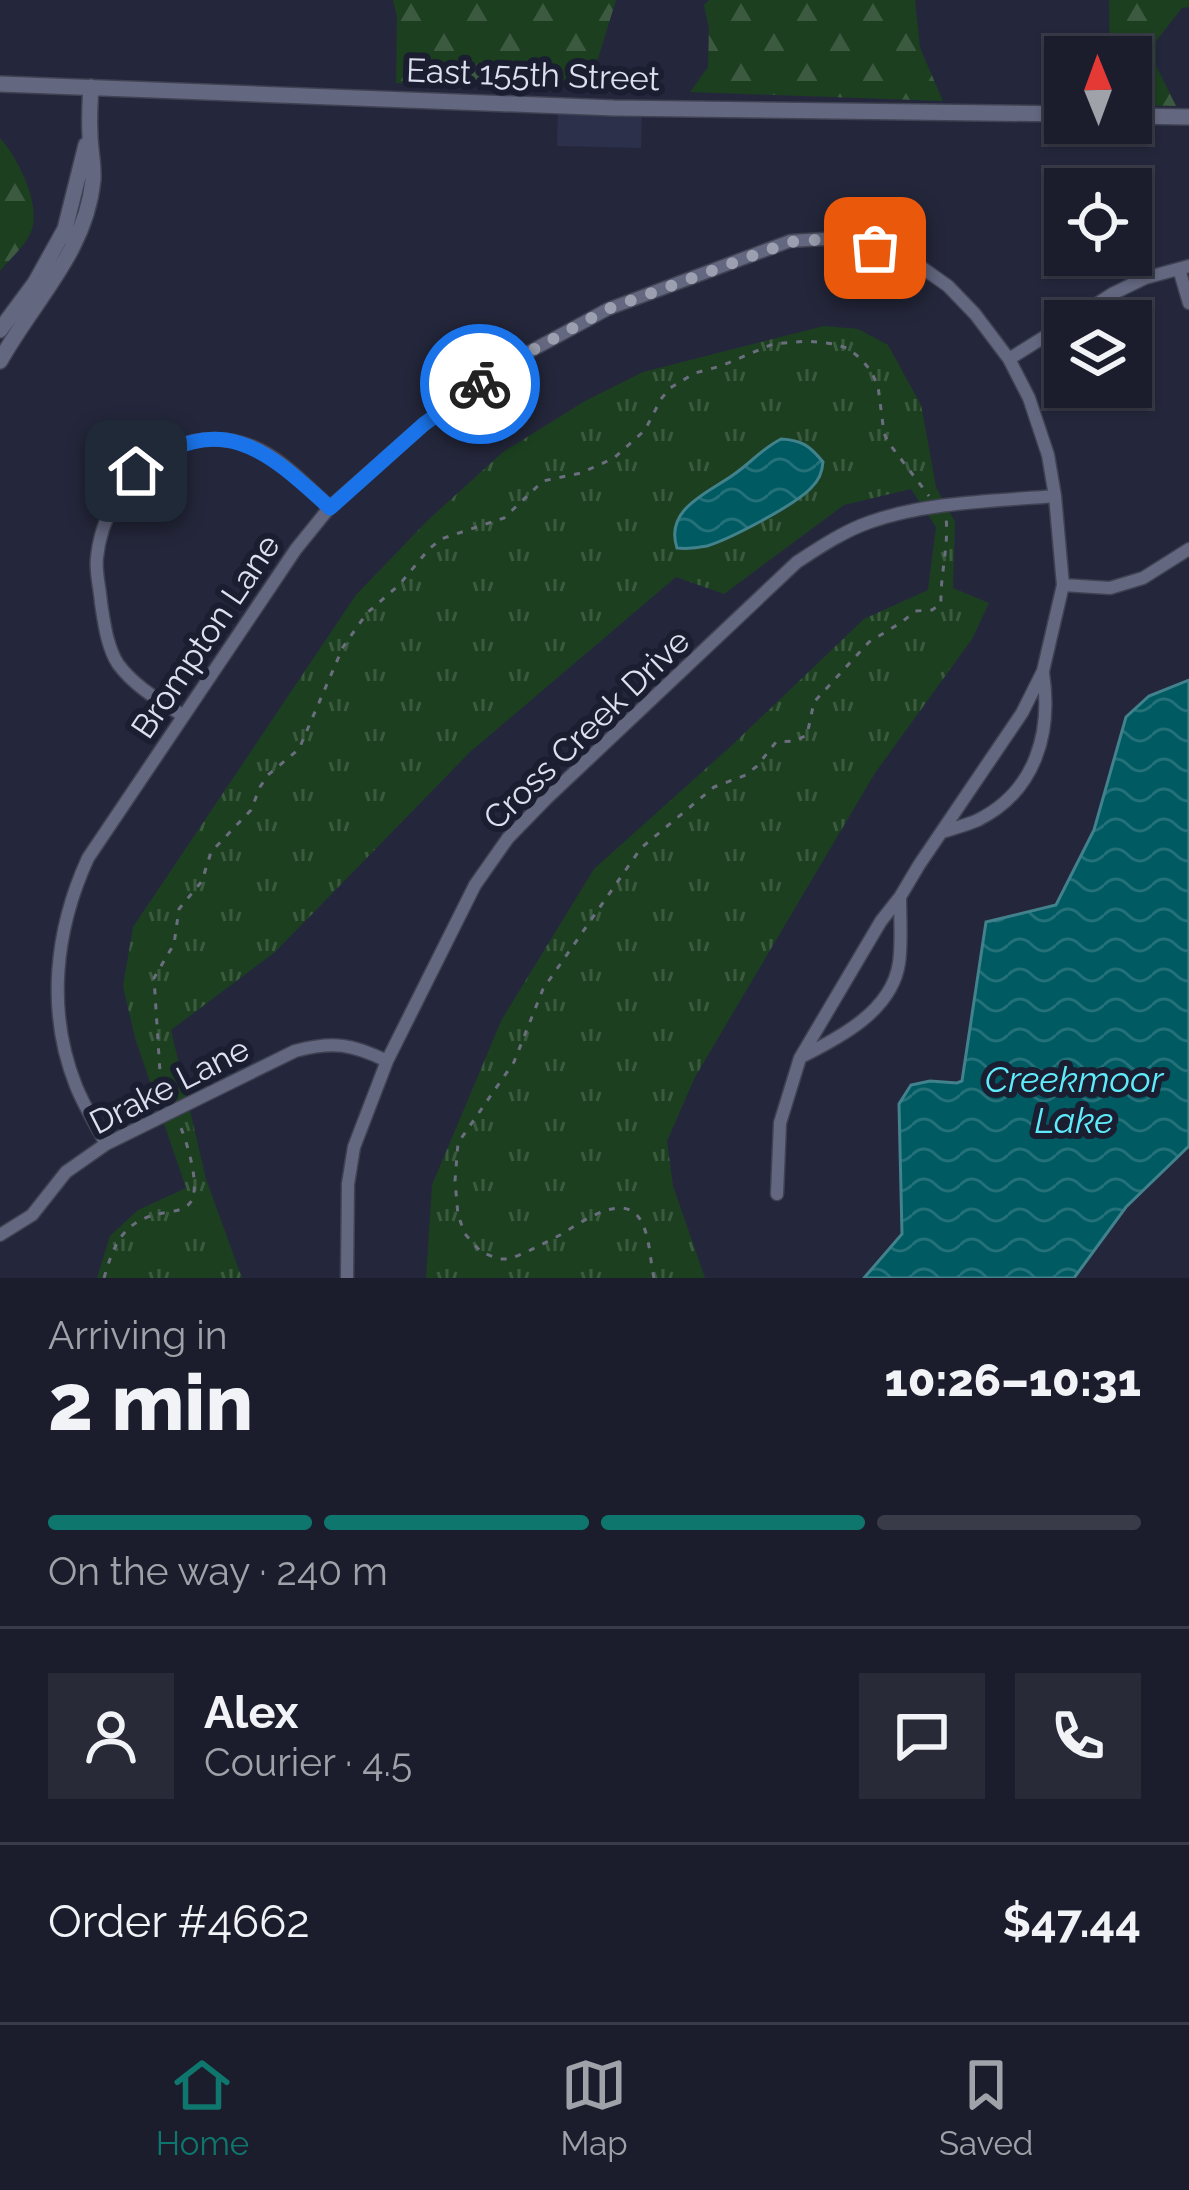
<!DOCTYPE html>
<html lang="en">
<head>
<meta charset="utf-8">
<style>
  :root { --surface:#1b1d2c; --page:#282a38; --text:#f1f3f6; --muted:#a0a2a9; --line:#393b48; --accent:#0f766e }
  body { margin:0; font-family:Raleway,sans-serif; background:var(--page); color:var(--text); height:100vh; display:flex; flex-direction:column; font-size:45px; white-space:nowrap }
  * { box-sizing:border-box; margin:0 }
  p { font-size:39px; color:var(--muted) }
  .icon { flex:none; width:66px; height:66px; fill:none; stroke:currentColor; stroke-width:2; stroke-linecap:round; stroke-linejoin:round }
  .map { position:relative; height:1278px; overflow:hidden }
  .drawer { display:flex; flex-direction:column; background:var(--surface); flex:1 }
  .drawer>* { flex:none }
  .needle { width:78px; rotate:359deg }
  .buttons { position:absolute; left:1044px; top:36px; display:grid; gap:24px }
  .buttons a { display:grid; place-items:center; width:108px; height:108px; border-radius:0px; background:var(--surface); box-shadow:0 3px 9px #0004,0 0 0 3px var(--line); font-size:60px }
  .pin { position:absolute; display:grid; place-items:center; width:102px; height:102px; color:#fff; margin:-51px; border-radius:24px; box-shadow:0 6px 18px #0006 }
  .courier { position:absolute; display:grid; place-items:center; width:120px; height:120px; margin:-60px; border:9px solid #1a73e8; border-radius:50%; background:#fff; color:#222; box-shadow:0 3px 15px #0007 }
  .headline em { font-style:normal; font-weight:800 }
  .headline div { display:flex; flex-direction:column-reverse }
  .headline { display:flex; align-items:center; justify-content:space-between; height:204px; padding:0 48px }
  h1 { font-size:78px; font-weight:800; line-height:90px }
  .bar { display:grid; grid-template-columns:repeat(4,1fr); gap:18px 12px; align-content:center; height:144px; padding:0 48px }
  .bar i { height:15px; border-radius:9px; background:var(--line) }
  .bar .selected { background:var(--accent) }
  .bar p { grid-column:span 4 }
  .line { display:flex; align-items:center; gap:30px; padding:0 48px; border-top:3px solid var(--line) }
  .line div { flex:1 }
  .round { display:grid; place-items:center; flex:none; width:126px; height:126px; border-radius:0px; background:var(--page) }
  .tabs { display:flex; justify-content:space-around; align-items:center; height:168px; border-top:3px solid var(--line); background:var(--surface); font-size:33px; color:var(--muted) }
  .tabs a { display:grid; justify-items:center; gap:6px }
  .tabs .selected { color:var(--accent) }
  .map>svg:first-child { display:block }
</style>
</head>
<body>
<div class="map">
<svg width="1189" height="1278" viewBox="0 0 1189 1278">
  <defs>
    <pattern id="grass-tufts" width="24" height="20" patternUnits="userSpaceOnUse" patternTransform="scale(3)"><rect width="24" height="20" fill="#1b3f1f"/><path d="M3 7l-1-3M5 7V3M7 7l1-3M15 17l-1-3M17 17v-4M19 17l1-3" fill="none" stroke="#3c5a40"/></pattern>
    <pattern id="forest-firs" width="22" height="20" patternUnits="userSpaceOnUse" patternTransform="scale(3)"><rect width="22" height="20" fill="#1b3f1f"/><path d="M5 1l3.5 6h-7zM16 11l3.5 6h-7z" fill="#3c5a40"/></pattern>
    <pattern id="water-waves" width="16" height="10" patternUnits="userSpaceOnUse" patternTransform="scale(3)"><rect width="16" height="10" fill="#005a62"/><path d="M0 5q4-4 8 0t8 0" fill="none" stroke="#257179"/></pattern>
  </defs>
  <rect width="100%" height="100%" fill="#24273b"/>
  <path fill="#2c304b" d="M558,110L642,112L641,148L557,146Z"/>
  <path fill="url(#grass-tufts)" d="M824,326L858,329L888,345L921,405L936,487L955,522L953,588L989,603L972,639L875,773L695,1077L667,1141L673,1186L705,1278H426L432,1185L502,1019L594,869L730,747L864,619L928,590L936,527L911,489L844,505L724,594L676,577L470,752L275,952L171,1030L206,1179L242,1278H97L110,1236L138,1210L186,1188L135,1038L123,986L133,927L356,595L428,520L503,452L585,401L643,372Z"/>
  <path fill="url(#forest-firs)" d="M393,0H616L589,88L396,83L397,17Z
    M709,0H915L920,48L943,101L690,92L708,67L709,28L704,5Z
    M1109,0H1189V7L1182,8L1156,41V66L1176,106L1131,105V57H1110Z
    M0,138C17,157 38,198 33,225C30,243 10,258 0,271Z"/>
  <path fill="url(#water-waves)" stroke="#42828c" stroke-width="3" d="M781,439C802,440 810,446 823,462C822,473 819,480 811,488C795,505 730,539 707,546C697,548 687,549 677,548C664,509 708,493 733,475C751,463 760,450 781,439Z
    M1189,680V1146L1126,1207L1074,1278H864L902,1234L899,1104L911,1085L930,1081L957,1083L962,1081L986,922L1056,905L1094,830L1126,717L1149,696Z"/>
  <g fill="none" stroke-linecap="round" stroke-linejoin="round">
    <defs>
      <path id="minor" d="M1179,269L1189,303
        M1070,321L1112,294L1145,278L1189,266
        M1009,359L1065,324
        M1063,585L1110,588L1143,578L1189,549
        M182,715C159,700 135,687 118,664C107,647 104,622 101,603C100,588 95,571 97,557C105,482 175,418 251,446C282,458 306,486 330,507
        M942,832C954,828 967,825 978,820C1036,791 1052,732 1043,673
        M801,1057C839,1038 892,1011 899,963C902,942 900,919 900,897
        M106,1144C96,1125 84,1106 76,1086C46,1011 55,930 88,858L296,549L330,507L424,424L516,359L608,309L790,241L842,238L907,257L948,286L975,314L1009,359L1029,398L1048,455L1055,496L1063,585L1043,671L1022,713L919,865L900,897L881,921L800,1058L780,1123L777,1194
        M0,1235L32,1215L66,1172L106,1144L295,1051C334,1041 352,1044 387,1061
        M347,1278L348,1184L354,1147L387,1061L475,885L508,838L546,799L797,562C820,547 844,531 870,522C926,502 996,501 1055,496"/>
      <path id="tertiary" d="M0,84L614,108L1065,114
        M1131,116L1189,117
        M0,330L35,283L65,229L86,145
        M0,361C33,301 86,252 93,180C94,165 90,149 90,134C89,118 90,102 91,87"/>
    </defs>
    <use href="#minor" stroke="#404253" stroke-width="15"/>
    <use href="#tertiary" stroke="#404253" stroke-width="18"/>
    <path stroke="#6b6e7f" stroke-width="3" stroke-dasharray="6 9" stroke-linecap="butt" d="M166,1098L161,1088L154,978L174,944L179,909L202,881L211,852L251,810L260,787L268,775L299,749L343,647L367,613L399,585L429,549L441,539L504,518L543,481L581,473L614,458L645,430L661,399L670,388L695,373L721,366L773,344L807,341L835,344L849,349L861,359L871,371L878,386L884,433L888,442L929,496
      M104,1278C114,1243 124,1220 163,1213C172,1211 183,1211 189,1204C203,1191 186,1139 179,1123
      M654,1278C650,1261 650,1238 642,1223C626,1188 579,1224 560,1235C543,1244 526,1253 509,1259H499L481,1252L465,1234L458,1215L455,1181L458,1143L514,1062L543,989L641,848L714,787L746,775L757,766L776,742L795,741L807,735L814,702L869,642L902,622L915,611L932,610L941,604C940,575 949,546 946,517"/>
    <use href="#minor" stroke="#63677f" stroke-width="12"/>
    <use href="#tertiary" stroke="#63677f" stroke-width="15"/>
  </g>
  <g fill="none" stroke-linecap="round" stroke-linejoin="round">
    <path stroke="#9c9faf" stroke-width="12" stroke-dasharray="0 21.6" d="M480,384L516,359L608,309L790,242L842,238L875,248"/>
    <path stroke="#1a73e8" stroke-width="15" d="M136,471C220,409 264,447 330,508L424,424L480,384"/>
  </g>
  <g text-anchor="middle" stroke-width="12" stroke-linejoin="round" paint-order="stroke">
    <g font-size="33" fill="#dde0ee" stroke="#1b1d31">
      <text transform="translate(533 74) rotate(2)" y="12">East 155th Street</text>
      <text transform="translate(205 636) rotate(-56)" y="12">Brompton Lane</text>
      <text transform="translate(586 729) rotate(-44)" y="12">Cross Creek Drive</text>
      <text transform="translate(169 1085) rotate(-27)" y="12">Drake Lane</text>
    </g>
    <g font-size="36" font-style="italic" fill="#5fecfa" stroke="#1b1d31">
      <text x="1074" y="1092">Creekmoor<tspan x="1074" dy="41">Lake</tspan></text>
    </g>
  </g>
</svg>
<div class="buttons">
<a><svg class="needle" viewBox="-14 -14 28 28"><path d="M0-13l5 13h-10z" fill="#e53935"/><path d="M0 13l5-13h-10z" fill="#a0a2a9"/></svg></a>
<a><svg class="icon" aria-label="locate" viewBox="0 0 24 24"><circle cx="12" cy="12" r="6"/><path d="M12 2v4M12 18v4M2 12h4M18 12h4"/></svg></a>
<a><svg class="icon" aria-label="layers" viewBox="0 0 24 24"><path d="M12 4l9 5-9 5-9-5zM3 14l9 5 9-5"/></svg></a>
</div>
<div class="pin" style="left:875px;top:248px;background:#ea580c"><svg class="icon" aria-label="bag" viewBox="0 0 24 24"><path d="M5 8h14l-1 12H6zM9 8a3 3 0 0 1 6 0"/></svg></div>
<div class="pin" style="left:136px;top:471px;background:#1f2937"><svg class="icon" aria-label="home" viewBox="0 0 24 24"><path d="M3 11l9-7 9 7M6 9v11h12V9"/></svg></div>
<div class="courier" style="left:480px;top:384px"><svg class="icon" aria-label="bike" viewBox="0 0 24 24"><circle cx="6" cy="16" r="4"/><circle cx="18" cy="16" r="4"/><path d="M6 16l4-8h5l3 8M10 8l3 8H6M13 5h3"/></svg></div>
</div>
<section class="drawer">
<div class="headline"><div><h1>2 min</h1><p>Arriving in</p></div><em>10:26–10:31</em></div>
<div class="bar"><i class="selected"></i><i class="selected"></i><i class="selected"></i><i></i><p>On the way · 240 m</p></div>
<div class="line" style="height:216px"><a class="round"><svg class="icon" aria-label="person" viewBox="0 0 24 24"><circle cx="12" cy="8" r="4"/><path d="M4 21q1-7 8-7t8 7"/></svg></a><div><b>Alex</b><p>Courier · 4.5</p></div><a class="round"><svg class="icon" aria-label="chat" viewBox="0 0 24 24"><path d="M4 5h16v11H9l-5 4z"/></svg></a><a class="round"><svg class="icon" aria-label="phone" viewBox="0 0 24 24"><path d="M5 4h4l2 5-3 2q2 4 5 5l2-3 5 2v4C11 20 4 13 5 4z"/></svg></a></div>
<div class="line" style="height:156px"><div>Order #4662</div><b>$47.44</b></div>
</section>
<nav class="tabs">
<a class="selected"><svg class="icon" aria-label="home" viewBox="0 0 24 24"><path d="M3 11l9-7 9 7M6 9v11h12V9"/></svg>Home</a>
<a><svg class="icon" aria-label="map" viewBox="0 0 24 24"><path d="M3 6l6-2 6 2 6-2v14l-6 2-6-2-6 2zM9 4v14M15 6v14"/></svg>Map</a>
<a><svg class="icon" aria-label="saved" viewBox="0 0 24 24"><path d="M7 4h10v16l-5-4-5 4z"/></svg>Saved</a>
</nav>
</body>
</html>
